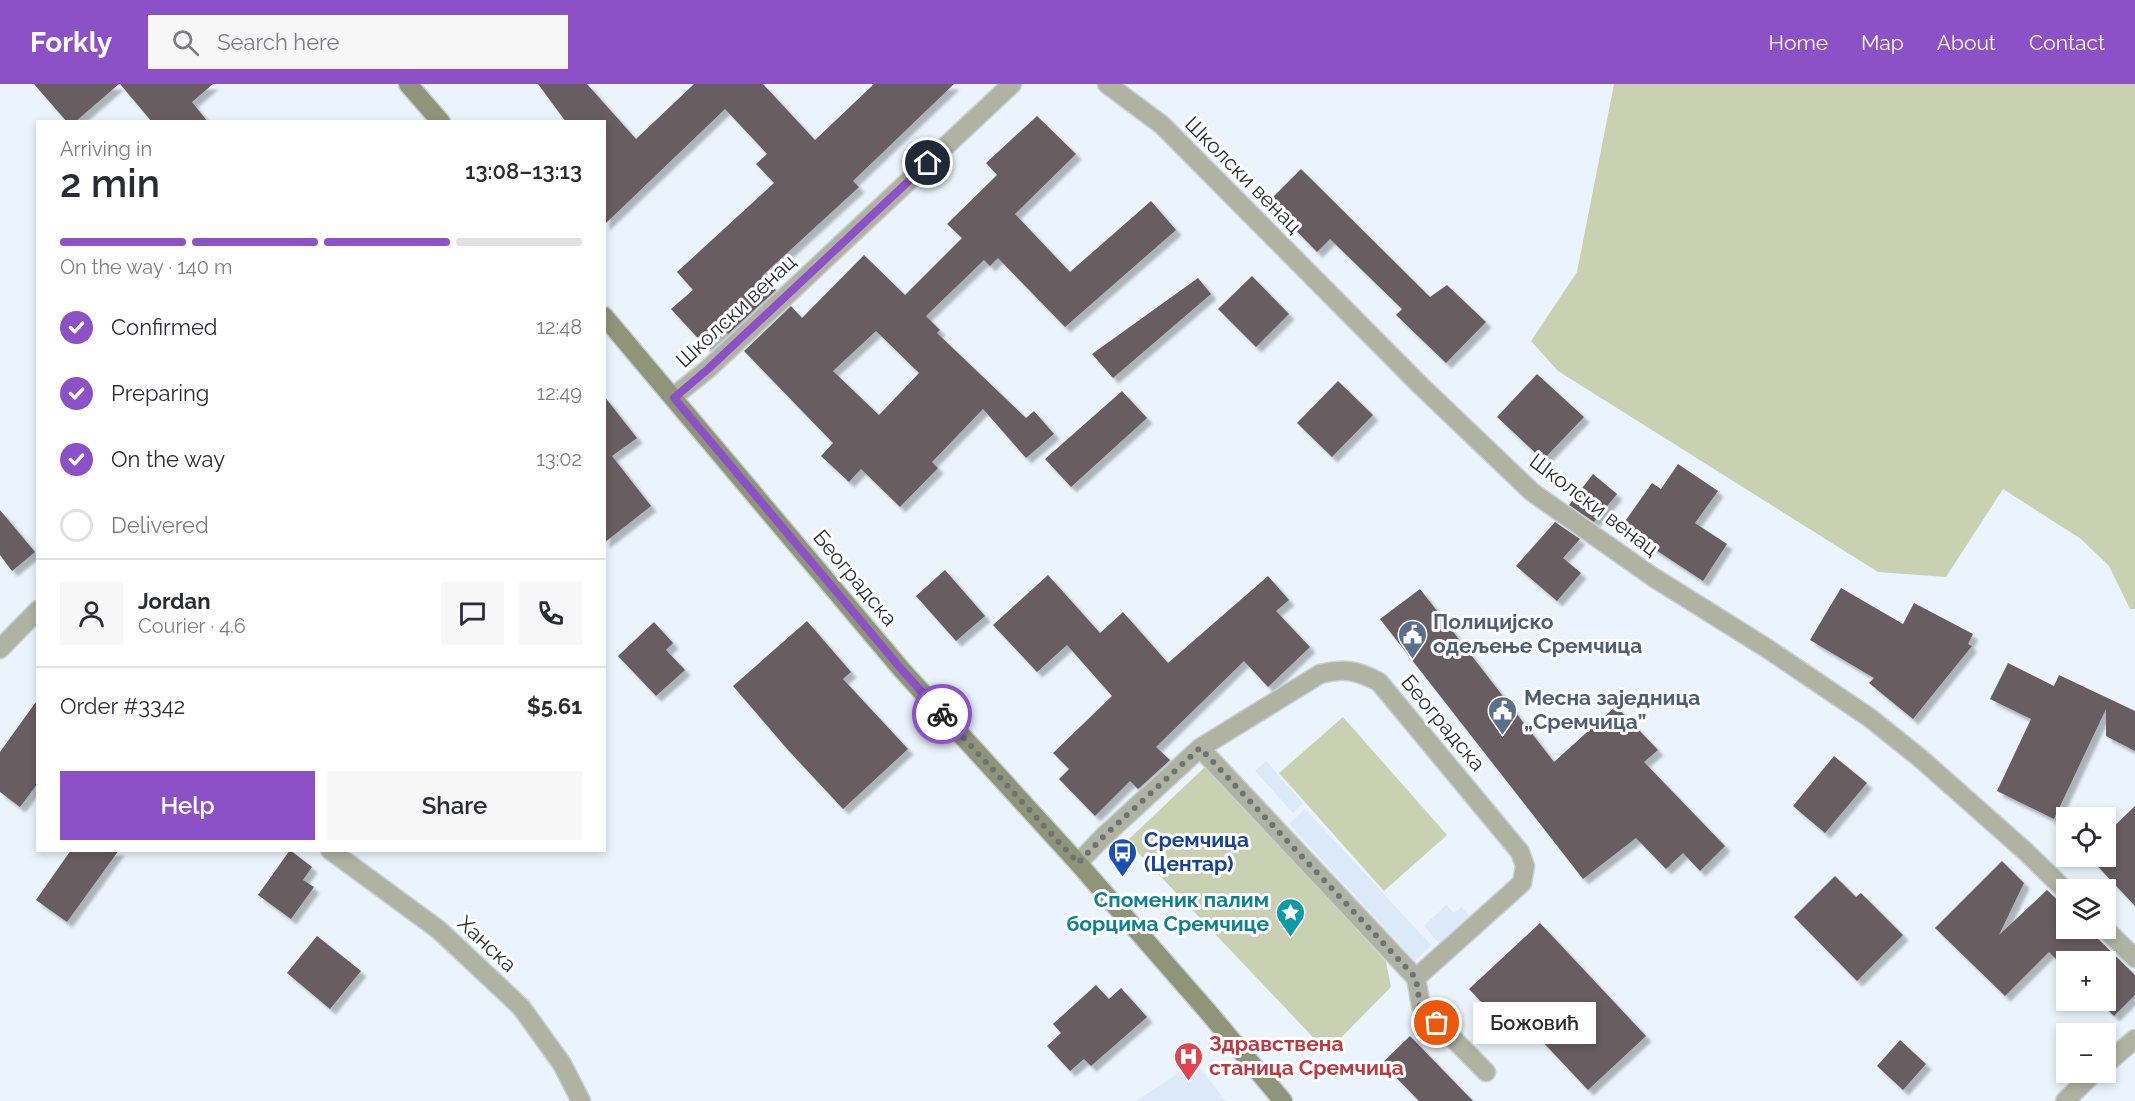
<!DOCTYPE html>
<html lang="en">
<head>
<meta charset="utf-8">
<style>
  :root { --surface:#fff; --page:#f7f7f7; --text:#2b2b33; --muted:#7c7c81; --line:#e1e1e2; --accent:#8c50c7 }
  body { margin:0; font-family:Raleway,sans-serif; background:var(--page); color:var(--text); height:100vh; display:flex; flex-direction:column; font-size:22px; white-space:nowrap }
  * { box-sizing:border-box; margin:0 }
  p { font-size:20px; color:var(--muted) }
  .icon { flex:none; width:33px; height:33px; fill:none; stroke:currentColor; stroke-width:2; stroke-linecap:round; stroke-linejoin:round }
  .map { position:relative; flex:1; overflow:hidden }
  .side { position:absolute; left:36px; top:36px; width:570px; height:732px; display:flex; flex-direction:column; background:var(--surface); border-radius:0px; box-shadow:0 3px 9px #0003 }
  .side>* { flex:none }
  .tools { position:absolute; left:2056px; top:723px; display:grid; gap:12px }
  .tools a { display:grid; place-items:center; width:60px; height:60px; border-radius:0px; background:var(--surface); box-shadow:0 3px 9px #0003; font-size:30px }
  .pin { position:absolute; display:grid; place-items:center; width:51px; height:51px; color:#fff; margin:-26px; border:3px solid #fff; border-radius:50%; box-shadow:0 2px 6px #0007 }
  .courier { position:absolute; display:grid; place-items:center; width:60px; height:60px; margin:-30px; border:4px solid #8c50c7; border-radius:50%; background:#fff; color:#222; box-shadow:0 2px 8px #0007 }
  .bubble { position:absolute; height:42px; border-radius:0px; background:var(--surface); box-shadow:0 3px 9px #0003; font-size:20px; font-weight:600; line-height:42px; text-align:center }
  .summary em { font-style:normal; font-weight:600 }
  .summary div { display:flex; flex-direction:column-reverse }
  .summary { display:flex; align-items:center; justify-content:space-between; height:102px; padding:0 24px }
  h1 { font-size:39px; font-weight:600; line-height:45px }
  .bar { display:grid; grid-template-columns:repeat(4,1fr); gap:9px 6px; align-content:center; height:72px; padding:0 24px }
  .bar i { height:8px; border-radius:4px; background:var(--line) }
  .bar .current { background:var(--accent) }
  .bar p { grid-column:span 4 }
  .line { display:flex; align-items:center; gap:15px; padding:0 24px; border-top:2px solid var(--line) }
  .line div { flex:1 }
  .round { display:grid; place-items:center; flex:none; width:63px; height:63px; border-radius:0px; background:var(--page) }
  ol { padding:0 24px; list-style:none }
  li { display:flex; align-items:center; gap:18px; height:66px }
  li p { margin-inline-start:auto }
  li .icon { padding:6px; border-radius:50%; background:var(--accent); color:#fff; stroke-width:4 }
  li:last-child { color:var(--muted) }
  li i { width:33px; height:33px; border:3px solid var(--line); border-radius:50% }
  .primary-button { display:flex; gap:12px; margin-top:auto; padding:12px 24px }
  .primary-button a { flex:1; height:69px; border-radius:0px; background:var(--accent); color:#fff; font-size:24px; font-weight:600; line-height:69px; text-align:center }
  .primary-button a+a { background:var(--page); color:var(--text) }
  header { display:flex; align-items:center; gap:36px; box-sizing:border-box; height:84px; padding:0 30px; background:var(--accent); color:#fff }
  header strong { font-size:28px }
  nav { display:flex; gap:33px; margin-inline-start:auto; font-size:21px }
  .search { width:420px; height:54px; background:var(--page); display:flex; align-items:center; gap:15px; box-sizing:border-box; padding:0 21px; border-radius:0px; color:var(--muted); font-size:22px }
  .map>svg:first-child { display:block }
</style>
</head>
<body>
<header>
<strong>Forkly</strong>
<div class="search"><svg class="icon" aria-label="search" viewBox="0 0 24 24"><circle cx="10" cy="10" r="6"/><path d="M15 15l6 6"/></svg>Search here</div>
<nav><a>Home</a><a>Map</a><a>About</a><a>Contact</a></nav>
</header>
<div class="map">
<svg width="2135" height="1017" viewBox="0 0 2135 1017">
  <defs>
    <filter id="shadow"><feDropShadow dx="5.5" dy="5.5" stdDeviation="1.5" flood-color="#0004"/></filter>
  </defs>
  <rect width="100%" height="100%" fill="#ebf4fc"/>
  <path fill="#dbe9f8" d="M1266,677L1303,719L1293,729L1255,687Z
    M1305,725L1431,861L1415,877L1289,740Z
    M1446,821L1454,829L1461,823L1469,832L1439,859L1424,842Z
    M1195,978L1226,1017H1136Z"/>
  <path fill="#c9d1b2" d="M1614,0H2135V525H2130L2109,482L2081,455L2003,405L1946,493L1878,488L1558,287L1531,257L1577,188Z
    M1343,633L1447,751L1384,807L1279,689Z
    M1207,681L1386,878L1391,903L1327,968L1127,757Z"/>
  <path fill="#675d61" fill-rule="evenodd" filter="url(#shadow)" d="M34,0H119L75,38H67Z
    M120,0H213L192,18L208,38H152Z
    M538,0H587L636,55L694,0H763L815,56L874,0H954L853,97L859,103L762,192L776,206L728,250L724,246L706,263L671,225L693,206L677,188L774,99L756,80L767,70L725,25L604,141V38H566Z
    M1037,32L1076,70L1015,130L1070,188L1151,117L1176,146L1065,243L998,174L990,182L984,176L926,232L940,246L937,249L1026,334L1034,327L1054,350L1026,374L983,325L932,378L938,384L900,423L861,385L849,398L821,372L833,359L744,267L791,222L802,234L864,171L905,211L962,154L947,140L997,91L986,79ZM876,247L919,289L879,331L833,287Z
    M1301,85L1430,213L1447,201L1486,238L1446,279L1396,231L1402,225L1330,155L1317,168L1268,118Z
    M1252,192L1289,230L1256,263L1218,225Z
    M1198,194L1211,210L1113,294L1092,270Z
    M1537,290L1584,333L1543,376L1497,333Z
    M1338,297L1373,331L1332,373L1297,339Z
    M1122,307L1147,334L1071,403L1045,375Z
    M604,312L637,354L612,372L651,422L604,459Z
    M1678,380L1718,407L1695,439L1727,460L1703,497L1621,443L1652,399L1661,405Z
    M1593,390L1617,410L1594,438L1569,421Z
    M0,426L35,468L12,487L0,471Z
    M1555,438L1580,455L1563,474L1581,489L1557,517L1516,482Z
    M945,486L985,532L956,557L916,512Z
    M1048,491L1100,549L1123,528L1168,579L1268,492L1289,516L1276,527L1310,563L1268,603L1244,577L1156,663L1170,676L1138,705L1130,697L1095,732L1059,695L1069,685L1053,669L1112,612L1067,561L1037,588L993,541Z
    M1841,504L1903,540L1914,519L1973,550L1968,560L1972,562L1913,635L1869,599L1874,594L1810,556Z
    M1420,505L1554,678L1616,622L1658,666L1644,678L1725,762L1700,787L1683,769L1666,785L1636,754L1583,795L1380,535Z
    M807,537L851,588L843,595L908,665L843,725L788,666L733,602Z
    M654,538L673,559L666,566L685,586L656,612L618,572Z
    M2008,579L2054,602L2059,591L2135,627V667L2106,652V625L2054,735L1997,707L2031,635L1990,615Z
    M38,615V699L20,723L0,708V668Z
    M1834,672L1867,699L1825,749L1793,722Z
    M2135,722V822L2088,772H2106V750Z
    M71,766H119L67,838L36,816Z
    M290,766L312,783L303,796L314,803L291,835L258,811Z
    M2002,777L2024,799L1999,851L2047,806L2067,825V844H2087L2135,891V911L2114,932L2098,916H2106V878H2067V886L2049,868L2005,912L1935,844Z
    M1835,792L1856,813L1861,809L1903,851L1857,897L1794,833Z
    M1540,839L1646,952L1588,1006L1524,938L1511,950L1469,905Z
    M317,852L361,887L330,925L287,889Z
    M1096,901L1109,915L1121,904L1147,933L1091,982L1084,975L1070,987L1047,962L1061,949L1053,940Z
    M1410,952L1473,1017H1419L1382,979Z
    M1900,956L1926,980L1903,1006L1877,982Z"/>
  <g fill="none" stroke-linecap="round" stroke-linejoin="round">
    <defs>
      <path id="lane" d="M1200,664L1416,894
        M1078,779L1103,753L1200,664L1320,590C1345,584 1356,586 1379,598L1520,768L1525,782L1522,799L1416,894L1421,922L1486,988"/>
      <path id="street" d="M1107,0L1162,41L1421,302L1532,408L1653,493L1768,565L1870,634L1920,674L2025,767L2067,808
        M673,313L708,285L1012,0
        M0,565L38,526
        M330,766L439,846L521,923L562,980L581,1017
        M2104,844L2135,874
        M2106,980L2135,955
        M2065,1017L2095,988"/>
      <path id="secondary" d="M408,0L441,38
        M604,232L902,586L1078,779L1209,929L1283,1017"/>
    </defs>
    <use href="#lane" stroke="#c8d0d7" stroke-width="21"/>
    <use href="#street" stroke="#c8d0d7" stroke-width="21"/>
    <use href="#secondary" stroke="#c8d0d7" stroke-width="21"/>
    <use href="#lane" stroke="#b0b3a1" stroke-width="18"/>
    <use href="#street" stroke="#b0b3a1" stroke-width="18"/>
    <use href="#secondary" stroke="#909479" stroke-width="18"/>
  </g>
  <g fill="none" stroke-linecap="round" stroke-linejoin="round">
    <path stroke="#6e7378" stroke-width="6" stroke-dasharray="0 10.8" d="M942,630L1078,779L1103,753L1200,664L1416,894L1420,922L1437,939"/>
    <path stroke="#8c50c7" stroke-width="8" d="M928,79L708,285L674,314L902,586L942,630"/>
  </g>
  <defs>
    <symbol id="civic-pin" viewBox="-11 -11 22 30"><path d="M0 17L-7.5 6A9.5 9.5 0 1 1 7.5 6Z" fill="#5c6f8a" stroke="#fff"/><path d="M-.6-6.5H3V-4.5H.6V-3L4-1V1h2V6H-6V1h2V-1L-.6-3ZM-1.2 2.5V6h2.4V2.5Z" fill="#fff"/></symbol>
    <symbol id="bus-pin" viewBox="-11 -11 22 30"><path d="M0 17L-7.5 6A9.5 9.5 0 1 1 7.5 6Z" fill="#1a4fb4" stroke="#fff"/><path d="M-5-6H5V4H4V6H2V4H-2V6H-4V4H-5ZM-3.5-4V0h7V-4ZM-3.5 1.2v1.5H-2V1.2ZM2 1.2v1.5H3.5V1.2Z" fill="#fff"/></symbol>
    <symbol id="sight-pin" viewBox="-11 -11 22 30"><path d="M0 17L-7.5 6A9.5 9.5 0 1 1 7.5 6Z" fill="#0f9aa8" stroke="#fff"/><path d="M0-6L1.8-2.2L6-1.7L2.9 1.2L3.7 5.4L0 3.3L-3.7 5.4L-2.9 1.2L-6-1.7L-1.8-2.2Z" fill="#fff"/></symbol>
    <symbol id="hospital-pin" viewBox="-11 -11 22 30"><path d="M0 17L-7.5 6A9.5 9.5 0 1 1 7.5 6Z" fill="#e0444e" stroke="#fff"/><path d="M-5-5h3v3.5h4V-5h3V5h-3V1.5h-4V5h-3Z" fill="#fff"/></symbol>
  </defs>
  <g fill-rule="evenodd">
    <use href="#civic-pin" x="1396" y="534" width="33" height="45"/>
    <use href="#civic-pin" x="1486" y="610" width="33" height="45"/>
    <use href="#bus-pin" x="1106" y="752" width="33" height="45"/>
    <use href="#sight-pin" x="1274" y="812" width="33" height="45"/>
    <use href="#hospital-pin" x="1172" y="956" width="33" height="45"/>
  </g>
  <g text-anchor="middle" stroke-width="6" stroke-linejoin="round" paint-order="stroke">
    <g font-size="21" fill="#2b2e31" stroke="#fff">
      <text transform="translate(1243 91) rotate(45)" y="7">Школски венац</text>
      <text transform="translate(736 227) rotate(-43)" y="7">Школски венац</text>
      <text transform="translate(1594 421) rotate(37)" y="7">Школски венац</text>
      <text transform="translate(855 494) rotate(50)" y="7">Београдска</text>
      <text transform="translate(1443 639) rotate(50)" y="7">Београдска</text>
      <text transform="translate(487 860) rotate(43)" y="7">Ханска</text>
    </g>
    <g font-size="21" font-weight="bold" fill="#4e5e75" stroke="#fff" text-anchor="start">
      <text x="1433" y="545">Полицијско<tspan x="1433" dy="24">одељење Сремчица</tspan></text>
      <text x="1524" y="621">Месна заједница<tspan x="1524" dy="24">„Сремчица”</tspan></text>
    </g>
    <g font-size="21" font-weight="bold" fill="#164399" stroke="#fff" text-anchor="start">
      <text x="1144" y="763">Сремчица<tspan x="1144" dy="24">(Центар)</tspan></text>
    </g>
    <g font-size="21" font-weight="bold" fill="#0d838f" stroke="#fff" text-anchor="end">
      <text x="1269" y="823">Споменик палим<tspan x="1269" dy="24">борцима Сремчице</tspan></text>
    </g>
    <g font-size="21" font-weight="bold" fill="#be3a42" stroke="#fff" text-anchor="start">
      <text x="1209" y="967">Здравствена<tspan x="1209" dy="24">станица Сремчица</tspan></text>
    </g>
  </g>
</svg>
<div class="tools">
<a><svg class="icon" aria-label="locate" viewBox="0 0 24 24"><circle cx="12" cy="12" r="6"/><path d="M12 2v4M12 18v4M2 12h4M18 12h4"/></svg></a>
<a><svg class="icon" aria-label="layers" viewBox="0 0 24 24"><path d="M12 4l9 5-9 5-9-5zM3 14l9 5 9-5"/></svg></a>
<a>+</a>
<a>−</a>
</div>
<div class="pin" style="left:1437px;top:939px;background:#ea580c"><svg class="icon" aria-label="bag" viewBox="0 0 24 24"><path d="M5 8h14l-1 12H6zM9 8a3 3 0 0 1 6 0"/></svg></div>
<div class="pin" style="left:928px;top:79px;background:#1f2937"><svg class="icon" aria-label="home" viewBox="0 0 24 24"><path d="M3 11l9-7 9 7M6 9v11h12V9"/></svg></div>
<div class="courier" style="left:942px;top:630px"><svg class="icon" aria-label="bike" viewBox="0 0 24 24"><circle cx="6" cy="16" r="4"/><circle cx="18" cy="16" r="4"/><path d="M6 16l4-8h5l3 8M10 8l3 8H6M13 5h3"/></svg></div>
<div class="bubble" style="left:1473px;top:918px;width:123px">Божовић</div>
<section class="side">
<div class="summary"><div><h1>2 min</h1><p>Arriving in</p></div><em>13:08–13:13</em></div>
<div class="bar"><i class="current"></i><i class="current"></i><i class="current"></i><i></i><p>On the way · 140 m</p></div>
<ol>
<li><svg class="icon" aria-label="check" viewBox="0 0 24 24"><path d="M5 12l5 5 9-10"/></svg>Confirmed<p>12:48</p></li>
<li><svg class="icon" aria-label="check" viewBox="0 0 24 24"><path d="M5 12l5 5 9-10"/></svg>Preparing<p>12:49</p></li>
<li><svg class="icon" aria-label="check" viewBox="0 0 24 24"><path d="M5 12l5 5 9-10"/></svg>On the way<p>13:02</p></li>
<li><i></i>Delivered</li>
</ol>
<div class="line" style="height:108px"><a class="round"><svg class="icon" aria-label="person" viewBox="0 0 24 24"><circle cx="12" cy="8" r="4"/><path d="M4 21q1-7 8-7t8 7"/></svg></a><div><b>Jordan</b><p>Courier · 4.6</p></div><a class="round"><svg class="icon" aria-label="chat" viewBox="0 0 24 24"><path d="M4 5h16v11H9l-5 4z"/></svg></a><a class="round"><svg class="icon" aria-label="phone" viewBox="0 0 24 24"><path d="M5 4h4l2 5-3 2q2 4 5 5l2-3 5 2v4C11 20 4 13 5 4z"/></svg></a></div>
<div class="line" style="height:78px"><div>Order #3342</div><b>$5.61</b></div>
<div class="primary-button"><a>Help</a><a>Share</a></div>
</section>
</div>
</body>
</html>
